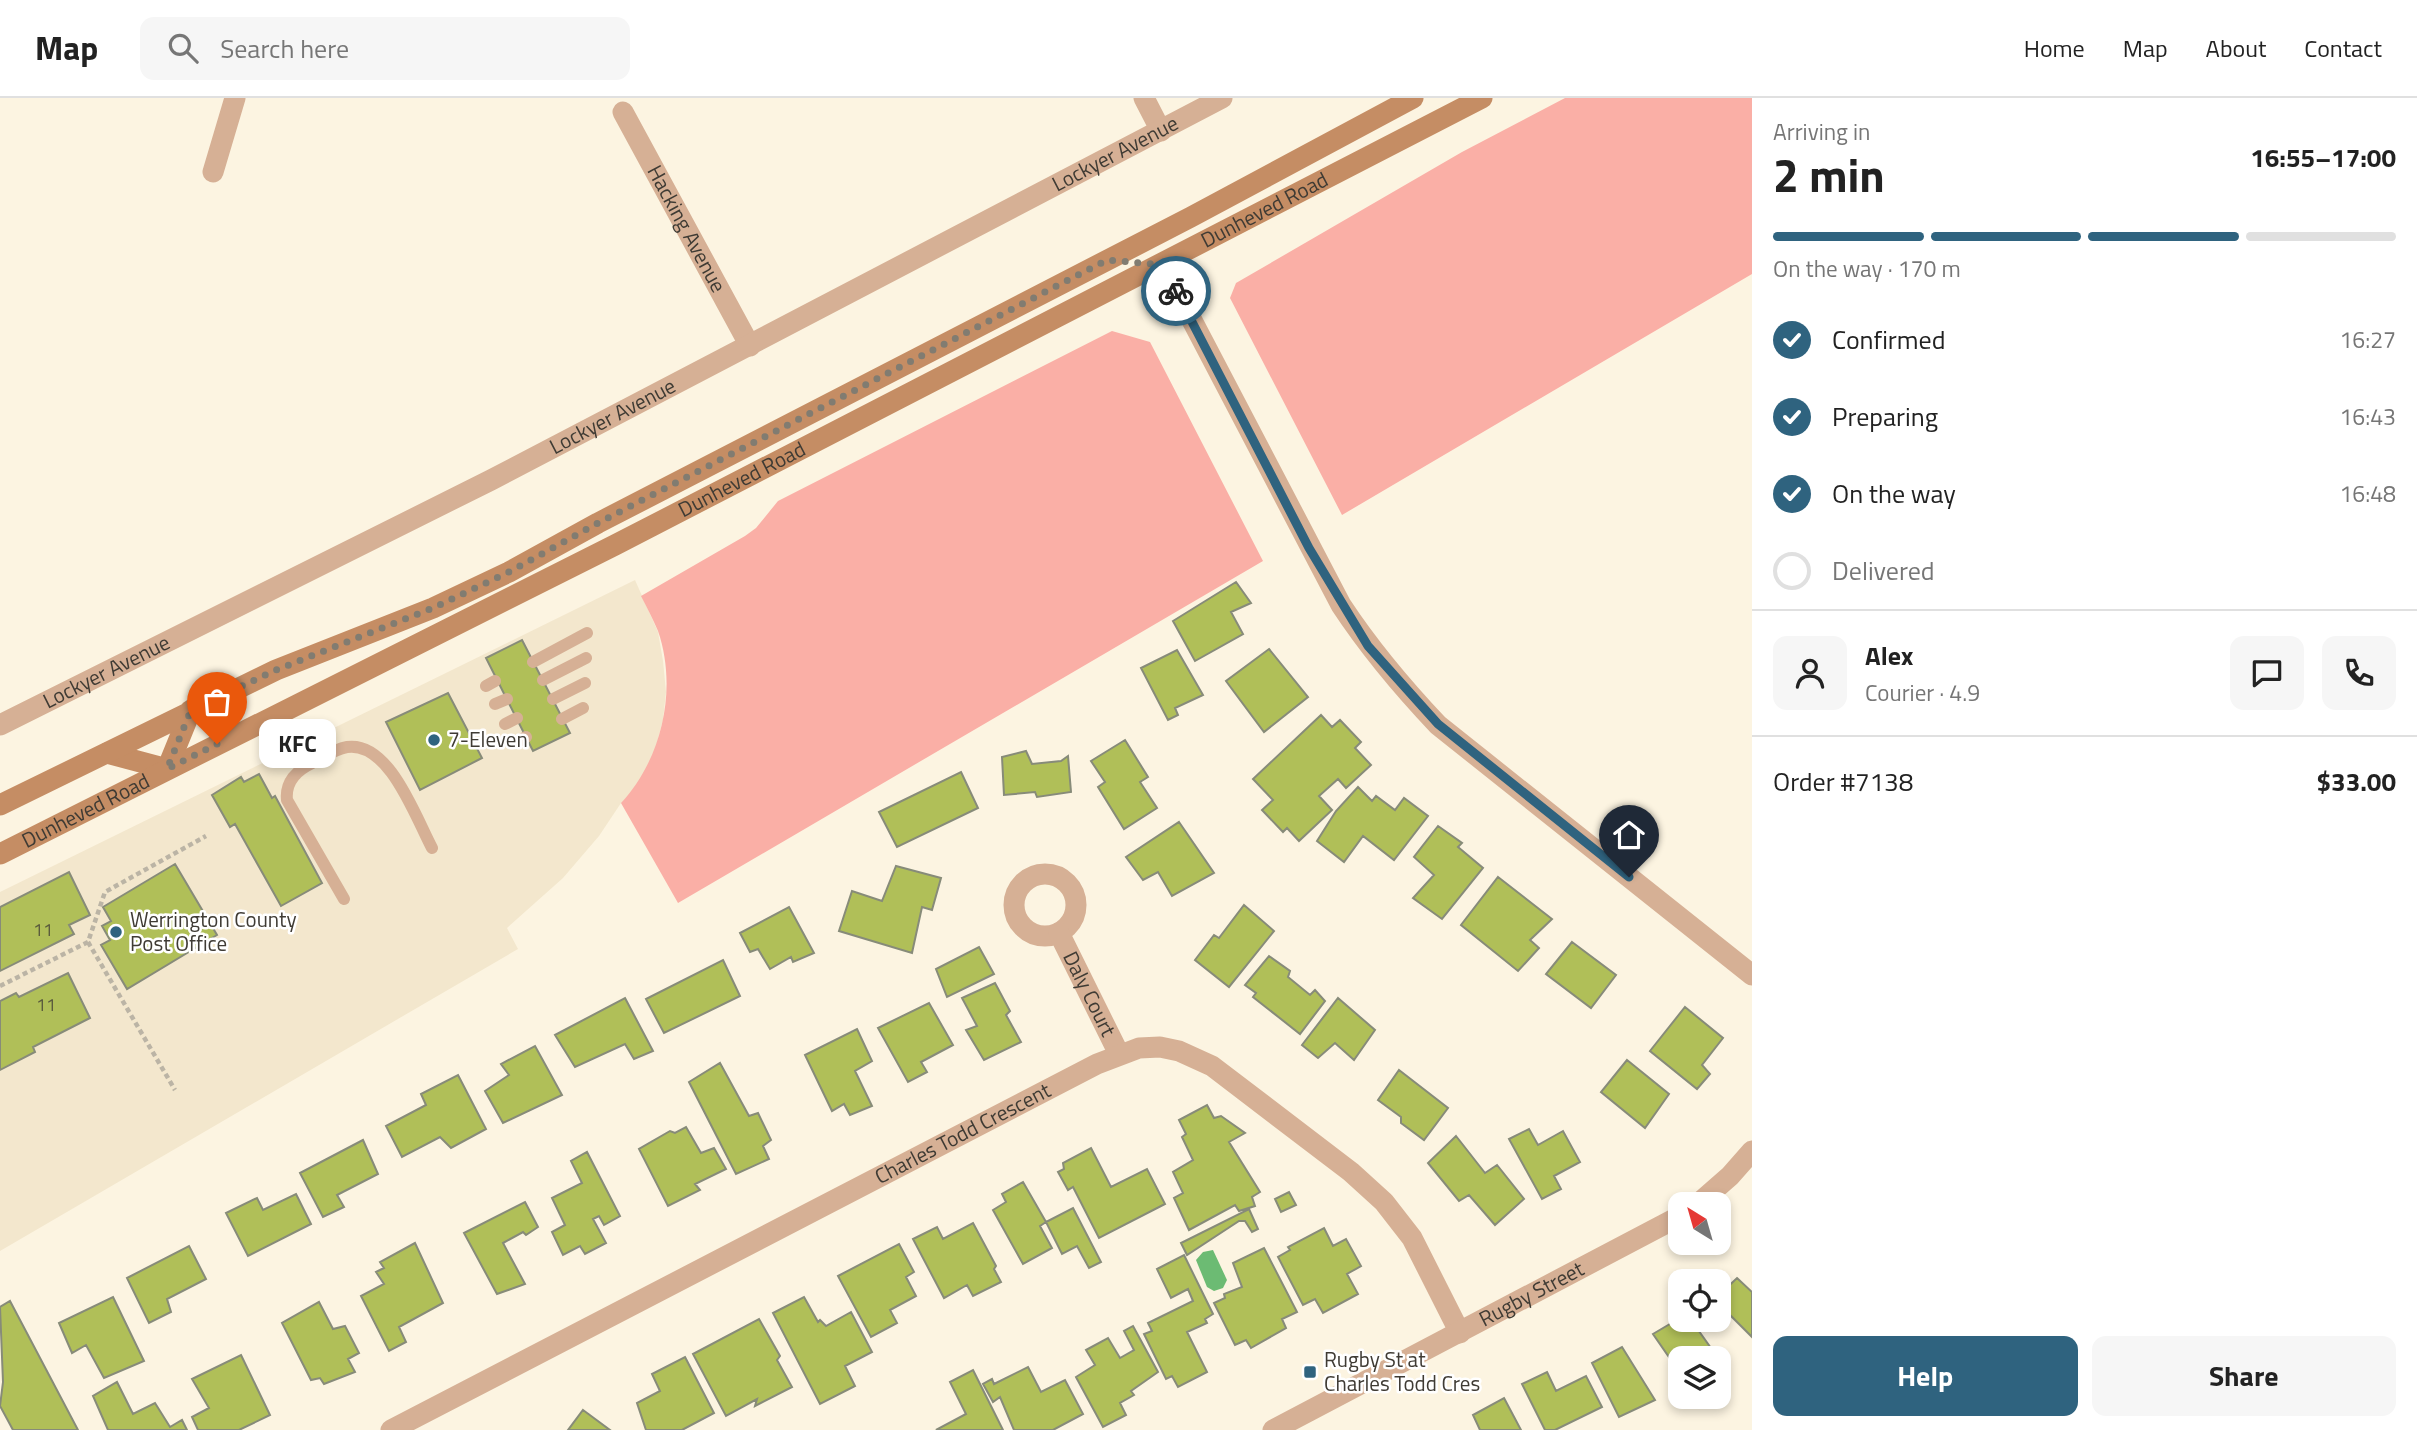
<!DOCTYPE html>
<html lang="en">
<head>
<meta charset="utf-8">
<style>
  :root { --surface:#fff; --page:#f6f6f6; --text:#222; --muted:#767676; --line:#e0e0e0; --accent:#2f637f }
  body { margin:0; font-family:"Titillium Web",sans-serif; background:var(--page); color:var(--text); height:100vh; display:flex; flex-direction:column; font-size:26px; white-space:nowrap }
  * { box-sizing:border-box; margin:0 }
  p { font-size:23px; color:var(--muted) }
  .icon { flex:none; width:38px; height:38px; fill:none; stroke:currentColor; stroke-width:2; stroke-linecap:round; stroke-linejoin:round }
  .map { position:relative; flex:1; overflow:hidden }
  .sheet { display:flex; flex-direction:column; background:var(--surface); width:665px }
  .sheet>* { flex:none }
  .needle { width:46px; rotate:323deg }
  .fabs { position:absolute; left:1668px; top:1094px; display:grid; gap:14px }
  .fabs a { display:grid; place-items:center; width:63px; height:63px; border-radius:14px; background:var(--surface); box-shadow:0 4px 10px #0003; font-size:35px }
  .pin { position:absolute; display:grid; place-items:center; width:60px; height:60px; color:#fff; margin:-72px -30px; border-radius:50% 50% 50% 0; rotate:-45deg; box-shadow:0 0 7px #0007 }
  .pin .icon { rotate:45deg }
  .courier { position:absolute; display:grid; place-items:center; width:70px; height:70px; margin:-35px; border:5px solid #2f637f; border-radius:50%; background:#fff; color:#222; box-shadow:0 2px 9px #0007 }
  .bubble { position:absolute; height:49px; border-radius:14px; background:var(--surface); box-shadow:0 4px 10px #0003; font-size:23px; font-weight:700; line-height:49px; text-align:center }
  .headline em { font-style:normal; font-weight:700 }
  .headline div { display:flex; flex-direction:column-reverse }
  .headline { display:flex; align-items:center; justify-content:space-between; height:119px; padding:0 21px }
  h1 { font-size:46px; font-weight:700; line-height:52px }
  .bar { display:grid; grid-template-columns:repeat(4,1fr); gap:10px 7px; align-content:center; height:84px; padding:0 21px }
  .bar i { height:9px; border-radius:5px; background:var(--line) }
  .bar .selected { background:var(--accent) }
  .bar p { grid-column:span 4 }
  .line { display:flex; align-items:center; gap:18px; padding:0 21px; border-top:2px solid var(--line) }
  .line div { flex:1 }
  .round { display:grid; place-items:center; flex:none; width:74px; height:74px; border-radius:14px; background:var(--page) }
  ol { padding:0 21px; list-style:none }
  li { display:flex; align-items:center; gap:21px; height:77px }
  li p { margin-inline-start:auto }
  li .icon { padding:7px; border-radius:50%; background:var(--accent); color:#fff; stroke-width:4 }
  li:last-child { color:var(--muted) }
  li i { width:38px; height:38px; border:4px solid var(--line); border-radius:50% }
  .cta { display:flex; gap:14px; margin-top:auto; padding:14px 21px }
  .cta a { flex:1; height:80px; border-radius:14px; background:var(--accent); color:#fff; font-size:28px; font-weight:700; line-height:80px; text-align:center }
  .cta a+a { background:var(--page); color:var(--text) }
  header { display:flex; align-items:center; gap:42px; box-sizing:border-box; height:98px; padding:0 35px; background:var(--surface); border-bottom:2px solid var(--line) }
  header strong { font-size:33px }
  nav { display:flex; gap:38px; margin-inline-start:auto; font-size:24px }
  .search { width:490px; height:63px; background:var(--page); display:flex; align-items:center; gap:18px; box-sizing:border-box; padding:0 24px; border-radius:14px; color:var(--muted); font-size:26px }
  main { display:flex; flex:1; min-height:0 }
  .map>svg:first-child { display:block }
</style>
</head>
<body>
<header>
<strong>Map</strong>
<div class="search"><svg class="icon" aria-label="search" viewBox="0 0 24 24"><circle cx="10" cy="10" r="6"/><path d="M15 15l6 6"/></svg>Search here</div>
<nav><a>Home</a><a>Map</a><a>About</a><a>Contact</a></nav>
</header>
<main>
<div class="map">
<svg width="1752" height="1332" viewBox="0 0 1752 1332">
  <rect width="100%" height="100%" fill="#fcf4e1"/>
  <path fill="#f3e7cd" d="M635,482L658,534L663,563L666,594L663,622L653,660L637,688L621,705L599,738L563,780L507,830L518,851L0,1153V794Z"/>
  <path fill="#faafa6" d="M1565,0H1752V176L1342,417L1230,200L1236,185L1462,54Z
    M1112,233L1150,244L1263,463L678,805L621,705C662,661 678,591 658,533C653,521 647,510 641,498L745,438L756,430L778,403Z"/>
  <path fill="#6cbb73" d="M1213,1152L1227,1182L1223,1190L1214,1193L1207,1189L1196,1162L1203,1154Z"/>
  <path fill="#b0bf58" stroke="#878b79" stroke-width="2" d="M1236,484L1251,505L1231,514L1243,536L1195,563L1173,523Z
    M522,542L570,635L533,653L486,560Z
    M1269,551L1308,599L1264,634L1226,583Z
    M1177,552L1203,597L1175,610L1178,617L1168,622L1141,570Z
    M448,595L482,660L420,692L386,624Z
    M1321,617L1332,629L1340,622L1361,644L1355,650L1371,667L1346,690L1338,681L1319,698L1332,712L1299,743L1287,730L1283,734L1262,712L1273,702L1253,681Z
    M1125,642L1148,679L1140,684L1157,710L1124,731L1098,689L1105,684L1091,663Z
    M1026,653L1032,666L1061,663L1068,658L1071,694L1037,699L1035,694L1004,697L1002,659Z
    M961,674L978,710L897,749L879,714Z
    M259,676L272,700L275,698L322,785L281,808L235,726L230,729L212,697L241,679L244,684Z
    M1358,689L1372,703L1376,698L1395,712L1404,700L1428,718L1394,762L1363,738L1344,764L1317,743L1336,713Z
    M1179,724L1214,775L1172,798L1158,774L1143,782L1126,759Z
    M1438,728L1462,745L1458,749L1483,770L1442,821L1413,800L1434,777L1414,759Z
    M175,766L217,837L127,891L101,847L110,842L102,828L111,823L103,809Z
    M896,768L941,780L932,812L922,809L912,855L839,833L852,793L882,803Z
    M69,774L90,817L69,827L74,836L0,873V809Z
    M1498,779L1552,821L1530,842L1539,850L1518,873L1461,827Z
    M1244,807L1274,833L1229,889L1195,862L1214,837L1219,840Z
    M789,809L814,855L793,864L791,859L770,871L758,851L750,854L740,835Z
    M1572,844L1616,877L1591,910L1546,876Z
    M979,849L994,876L947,899L936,871Z
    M1269,858L1290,873L1288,879L1310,897L1315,892L1325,903L1300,936L1253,899L1256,895L1245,887Z
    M723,862L740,898L664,935L646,901Z
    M68,875L90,920L33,949L35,954L0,972V903L16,895L19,899Z
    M995,885L1010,913L1006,917L1021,944L984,962L966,932L977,928L962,900Z
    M625,900L653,953L634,961L625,946L575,969L555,937Z
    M1338,900L1375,932L1354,962L1335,945L1318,960L1302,947Z
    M929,905L953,947L921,964L927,974L908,984L878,930Z
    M1685,909L1723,940L1702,967L1710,976L1697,991L1650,953Z
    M857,931L872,963L855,973L872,1008L850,1017L844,1006L832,1013L805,957Z
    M535,948L562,997L503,1025L485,993L509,977L501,966Z
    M1627,962L1669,996L1645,1030L1601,994Z
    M720,965L749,1018L758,1015L771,1042L763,1048L769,1061L736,1076L689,984Z
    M1399,972L1448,1010L1424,1042L1401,1025V1019L1378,1002Z
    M458,977L486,1031L451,1050L440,1039L402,1059L386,1028L426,1007L421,996Z
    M1207,1007L1214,1020L1221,1018L1245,1035L1229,1044L1260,1094L1252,1099L1255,1108L1239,1113L1235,1107L1189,1132L1174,1100L1183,1095L1173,1074L1193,1062L1182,1039L1186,1036L1179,1022Z
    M686,1029L701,1055L714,1050L726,1071L695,1086L700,1092L668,1108L639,1051L670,1033L675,1035Z
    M1529,1031L1538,1047L1563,1033L1580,1064L1554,1078L1561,1091L1542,1101L1509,1041Z
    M1456,1038L1485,1075L1497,1067L1524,1101L1495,1127L1469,1097L1459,1103L1428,1065Z
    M363,1042L378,1076L337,1097L344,1109L323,1119L300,1075Z
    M1091,1050L1111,1089L1147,1071L1165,1106L1099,1140L1073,1089L1068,1092L1058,1074L1064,1071L1063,1065Z
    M587,1054L620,1118L604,1127L599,1118L593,1121L606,1145L585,1156L580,1148L563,1157L552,1134L565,1127L552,1100L582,1085L571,1063Z
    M1023,1084L1046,1124L1040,1128L1052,1150L1023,1166L993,1112L1006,1104L1002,1096Z
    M1289,1094L1296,1107L1281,1114L1275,1101Z
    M296,1096L311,1126L248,1158L226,1115L257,1100L263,1112Z
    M525,1104L538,1129L526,1137L523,1134L503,1145L525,1186L497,1196L464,1135Z
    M1073,1110L1101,1164L1089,1170L1077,1148L1062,1156L1046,1124Z
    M1249,1111L1258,1131L1252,1134L1245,1123H1239L1187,1157L1181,1145Z
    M973,1125L996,1168L994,1171L1001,1184L973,1198L967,1187L944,1200L913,1141L937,1129L943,1141Z
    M1324,1130L1333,1148L1346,1141L1361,1168L1347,1176L1358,1196L1323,1215L1315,1201L1303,1207L1278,1159L1290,1152L1288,1149Z
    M415,1145L443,1205L399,1229L406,1244L389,1253L361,1198L384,1186L376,1174L384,1170L380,1164Z
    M899,1146L914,1174L906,1179L916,1198L890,1212L897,1225L871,1239L838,1178Z
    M189,1148L206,1181L167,1201L171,1214L149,1225L127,1180Z
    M1264,1150L1297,1214L1282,1221L1286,1230L1251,1250L1246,1242L1235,1247L1214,1205L1225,1200L1224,1196L1242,1189L1233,1165Z
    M1184,1157L1213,1216L1205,1221L1207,1225L1187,1234L1207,1274L1178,1289L1172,1278L1166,1281L1144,1236L1152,1233L1148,1225L1193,1203L1188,1191L1171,1200L1157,1171Z
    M1737,1180L1752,1194V1239L1718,1205V1198Z
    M113,1199L144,1263L104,1280L86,1247L72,1255L59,1225Z
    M804,1199L818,1224L820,1222L826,1228L851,1214L872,1254L845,1268L855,1288L820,1306L773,1215Z
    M10,1203L78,1332H13L0,1308L3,1284L0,1209Z
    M319,1204L333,1231L345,1228L359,1255L348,1261L355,1274L324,1286L320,1280L311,1282L282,1225Z
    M1680,1220L1691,1222L1718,1260H1680V1275L1653,1236Z
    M759,1221L780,1258L777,1262L792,1289L755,1308L757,1301L726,1318L693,1256Z
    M1133,1228L1158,1274L1131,1293L1134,1297L1120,1305L1126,1317L1103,1329L1076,1279L1095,1267L1086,1252L1108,1240L1120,1260L1134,1252L1124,1233Z
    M1622,1249L1655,1302L1619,1319L1592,1265Z
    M241,1257L270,1317L239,1332H198L192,1319L209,1310L192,1281Z
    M685,1259L714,1315L682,1332H646L637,1305L660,1293L652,1276Z
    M1028,1269L1041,1294L1065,1282L1083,1316L1053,1332H1014L1000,1299L993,1304L983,1286L992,1281L994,1286Z
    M973,1272L1003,1332H936L966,1316L950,1284Z
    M1547,1274L1556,1293L1586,1278L1602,1309L1555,1332H1545L1522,1286Z
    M117,1284L133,1316L155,1305L170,1329L182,1322L187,1332H108L93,1298Z
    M1504,1300L1521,1332H1480L1473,1317Z
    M583,1312L610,1332H568Z"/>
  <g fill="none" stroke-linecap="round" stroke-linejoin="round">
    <path stroke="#bbb4a5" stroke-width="4.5" stroke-dasharray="5 3.5" stroke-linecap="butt" d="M88,844L175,992
      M0,888L88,844L105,794L206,738"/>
    <path stroke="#d6b095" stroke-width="12" d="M533,564L587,535
      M543,582L586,560
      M486,588L495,583
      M553,601L585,585
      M495,606L507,601
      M562,621L583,610
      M505,626L517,620
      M515,645L526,639
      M344,801L287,702C285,684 297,672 312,665C323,659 335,651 347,649C389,643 415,718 432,750"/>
    <g stroke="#d6b095" stroke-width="21">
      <path d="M1144,0L1161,33"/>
      <path id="s1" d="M623,14L750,248"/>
      <path d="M213,74L235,0"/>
      <path id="s2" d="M0,627L491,382L1222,0"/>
      <circle cx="1045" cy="807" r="31"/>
      <path id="s3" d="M1059,835L1119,956"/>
      <path d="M1698,1106L1730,1078L1752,1053"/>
      <path id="s4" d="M391,1332L1097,966L1139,950L1160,949L1179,953L1212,968L1351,1074L1384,1104L1412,1140L1460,1235"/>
      <path id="s5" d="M1273,1332L1680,1118"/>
    </g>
    <path stroke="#d6b095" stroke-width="21" d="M1163,167L1341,507C1370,551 1402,589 1438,627L1752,877"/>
    <g stroke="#c58d64" stroke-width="21">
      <path d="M107,655L167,671L191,612"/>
      <path d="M0,707L276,572L433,510L509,474L598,425L1191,119L1413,0"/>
      <path id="s6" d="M0,756L615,447L1482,0"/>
    </g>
  </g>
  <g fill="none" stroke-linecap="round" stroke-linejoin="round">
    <path stroke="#817c71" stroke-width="7" stroke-dasharray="0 12.6" d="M217,646L167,671L191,612L276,572L433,510L509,474L598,425L1107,162L1163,167L1176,193"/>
    <path stroke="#2f637f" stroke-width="9" d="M1176,193L1309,450L1368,548L1438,626L1629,779"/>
  </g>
  <g fill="#2f637f" stroke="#fff" stroke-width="2.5">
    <circle cx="434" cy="642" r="7"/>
    <circle cx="116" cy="834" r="7"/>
    <rect x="1303" y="1267" width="14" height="14" rx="3.5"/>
  </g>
  <g text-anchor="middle" stroke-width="5" stroke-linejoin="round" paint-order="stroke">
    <g font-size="18" fill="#5b5c3d">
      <text x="43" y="838">11</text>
      <text x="46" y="913">11</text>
    </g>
    <g font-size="21" fill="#3f3b34" stroke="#fff">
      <text dy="7" stroke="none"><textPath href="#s2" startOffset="1253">Lockyer Avenue</textPath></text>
      <text dy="7" stroke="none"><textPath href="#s6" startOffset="1419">Dunheved Road</textPath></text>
      <text dy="7" stroke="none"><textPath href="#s1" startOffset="133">Hacking Avenue</textPath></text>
      <text dy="7" stroke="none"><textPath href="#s2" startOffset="686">Lockyer Avenue</textPath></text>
      <text dy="7" stroke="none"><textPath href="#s6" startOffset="831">Dunheved Road</textPath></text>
      <text dy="7" stroke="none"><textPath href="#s2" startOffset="119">Lockyer Avenue</textPath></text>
      <text dy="7" stroke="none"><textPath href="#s6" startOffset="96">Dunheved Road</textPath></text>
      <text dy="7" stroke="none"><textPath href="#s3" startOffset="68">Daly Court</textPath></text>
      <text dy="7" stroke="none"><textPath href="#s4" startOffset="644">Charles Todd Crescent</textPath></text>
      <text dy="7" stroke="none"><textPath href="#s5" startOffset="292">Rugby Street</textPath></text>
    </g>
    <g font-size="21" fill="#3f3b34" stroke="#fff" text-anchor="start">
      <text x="448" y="649">7-Eleven</text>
      <text x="130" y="829">Werrington County<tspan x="130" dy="24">Post Office</tspan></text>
      <text x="1324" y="1269">Rugby St at<tspan x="1324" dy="24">Charles Todd Cres</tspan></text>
    </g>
  </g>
</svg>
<div class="fabs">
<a><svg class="needle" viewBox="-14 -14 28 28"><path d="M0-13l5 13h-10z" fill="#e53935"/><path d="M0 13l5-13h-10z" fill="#767676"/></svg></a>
<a><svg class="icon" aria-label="locate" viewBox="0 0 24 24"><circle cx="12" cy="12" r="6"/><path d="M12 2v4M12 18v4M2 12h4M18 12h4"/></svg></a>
<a><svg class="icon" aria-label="layers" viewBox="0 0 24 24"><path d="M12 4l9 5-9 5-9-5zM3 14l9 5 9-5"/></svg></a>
</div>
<div class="pin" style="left:217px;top:646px;background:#ea580c"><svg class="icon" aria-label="bag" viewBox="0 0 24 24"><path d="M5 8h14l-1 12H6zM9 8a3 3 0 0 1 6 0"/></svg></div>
<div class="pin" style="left:1629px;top:779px;background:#1f2937"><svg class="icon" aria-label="home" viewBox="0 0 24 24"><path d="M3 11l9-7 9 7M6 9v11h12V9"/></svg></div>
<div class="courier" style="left:1176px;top:193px"><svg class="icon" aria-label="bike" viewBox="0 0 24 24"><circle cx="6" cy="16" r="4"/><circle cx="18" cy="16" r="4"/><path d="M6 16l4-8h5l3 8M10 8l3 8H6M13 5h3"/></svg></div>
<div class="bubble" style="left:259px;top:621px;width:77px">KFC</div>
</div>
<section class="sheet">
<div class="headline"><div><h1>2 min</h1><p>Arriving in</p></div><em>16:55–17:00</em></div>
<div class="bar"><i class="selected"></i><i class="selected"></i><i class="selected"></i><i></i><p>On the way · 170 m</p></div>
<ol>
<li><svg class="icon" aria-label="check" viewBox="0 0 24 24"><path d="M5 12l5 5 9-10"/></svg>Confirmed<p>16:27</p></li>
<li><svg class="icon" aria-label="check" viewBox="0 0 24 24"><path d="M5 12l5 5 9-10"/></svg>Preparing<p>16:43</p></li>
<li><svg class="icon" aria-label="check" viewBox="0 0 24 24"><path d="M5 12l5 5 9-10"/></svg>On the way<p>16:48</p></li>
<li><i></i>Delivered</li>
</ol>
<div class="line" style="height:126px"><a class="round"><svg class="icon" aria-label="person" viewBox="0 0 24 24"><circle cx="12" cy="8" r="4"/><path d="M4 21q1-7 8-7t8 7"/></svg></a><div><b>Alex</b><p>Courier · 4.9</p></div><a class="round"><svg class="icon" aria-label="chat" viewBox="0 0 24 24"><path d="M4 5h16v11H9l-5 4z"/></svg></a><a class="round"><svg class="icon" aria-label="phone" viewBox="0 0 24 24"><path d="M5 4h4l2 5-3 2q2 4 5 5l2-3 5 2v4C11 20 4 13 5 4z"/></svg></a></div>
<div class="line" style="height:91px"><div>Order #7138</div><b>$33.00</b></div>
<div class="cta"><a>Help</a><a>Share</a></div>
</section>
</main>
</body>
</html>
